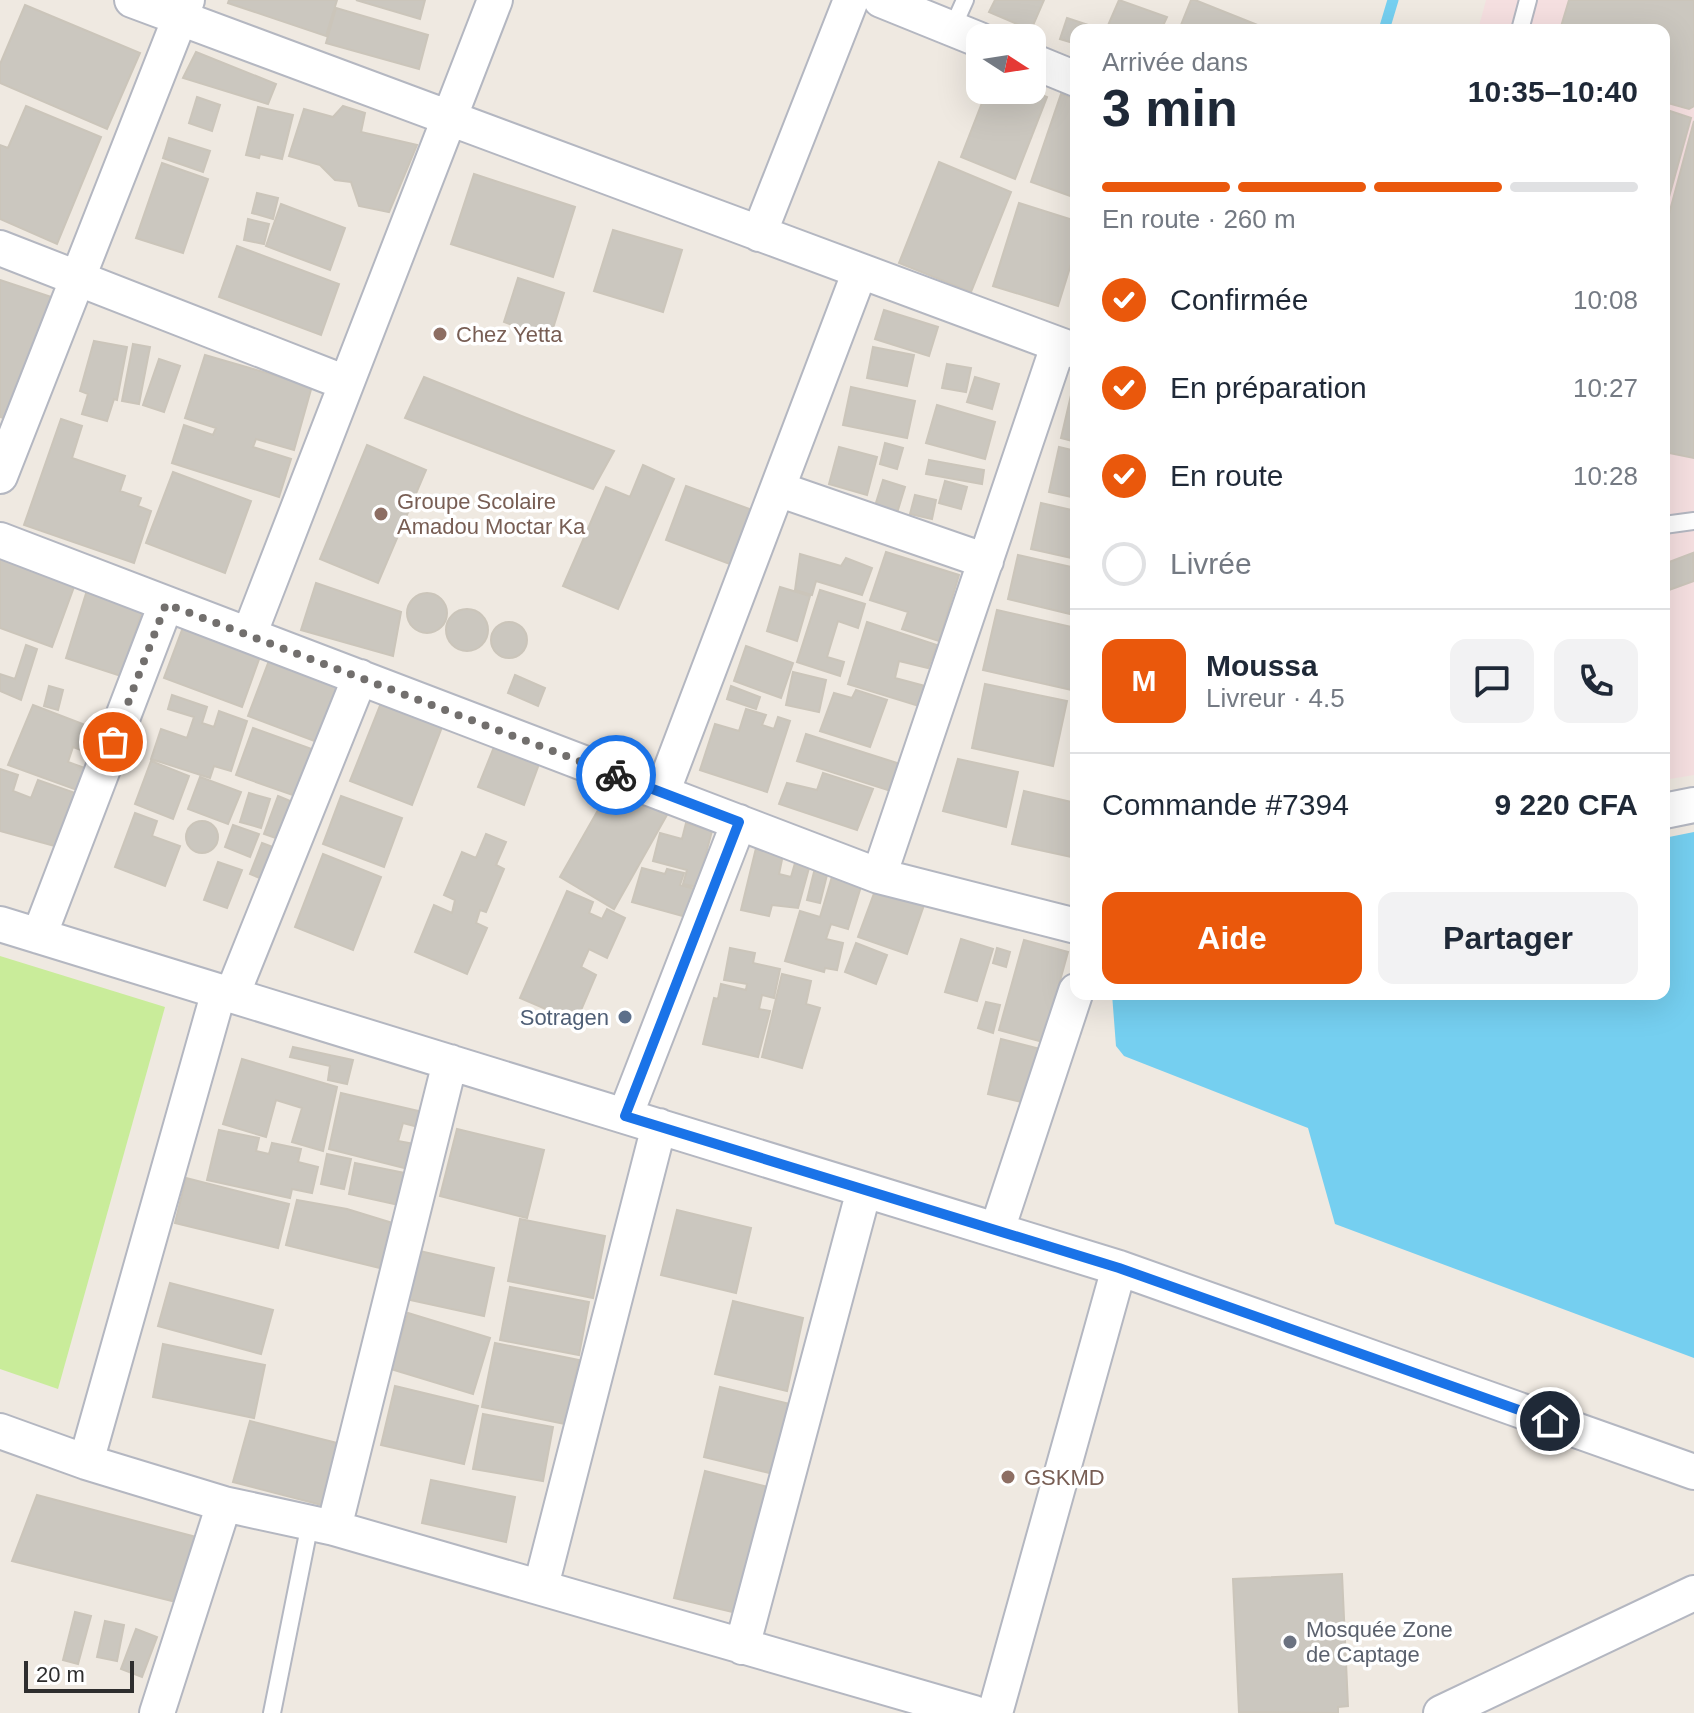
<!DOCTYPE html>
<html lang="fr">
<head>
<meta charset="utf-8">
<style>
  :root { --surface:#fff; --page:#f2f2f3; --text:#1f2937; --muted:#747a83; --line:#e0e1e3; --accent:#ea580c }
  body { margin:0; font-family:Helvetica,sans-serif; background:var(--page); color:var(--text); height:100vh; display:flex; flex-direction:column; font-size:30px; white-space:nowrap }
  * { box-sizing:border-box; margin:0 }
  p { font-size:26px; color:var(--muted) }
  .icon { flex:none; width:44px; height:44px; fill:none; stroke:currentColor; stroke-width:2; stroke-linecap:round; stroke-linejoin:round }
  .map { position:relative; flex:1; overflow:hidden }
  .sheet { position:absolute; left:1070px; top:24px; width:600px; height:976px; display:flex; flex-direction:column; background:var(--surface); border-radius:16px; box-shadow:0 8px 32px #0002 }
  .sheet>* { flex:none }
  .needle { width:52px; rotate:102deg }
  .fabs { position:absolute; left:966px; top:24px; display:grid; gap:16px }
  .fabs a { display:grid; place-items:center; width:80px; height:80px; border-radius:16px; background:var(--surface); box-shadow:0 8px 32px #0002; font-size:40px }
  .scale { position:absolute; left:24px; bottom:20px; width:110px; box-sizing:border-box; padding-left:8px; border:4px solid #2e2e2e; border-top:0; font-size:22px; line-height:28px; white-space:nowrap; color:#2e2e2e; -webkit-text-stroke:6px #fff; paint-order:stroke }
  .pin { position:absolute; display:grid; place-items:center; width:68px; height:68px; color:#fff; margin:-34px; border:4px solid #fff; border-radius:50%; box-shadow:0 2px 8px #0007 }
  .courier { position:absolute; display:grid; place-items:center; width:80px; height:80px; margin:-40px; border:6px solid #1a73e8; border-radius:50%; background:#fff; color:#222; box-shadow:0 2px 10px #0007 }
  .overview em { font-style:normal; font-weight:600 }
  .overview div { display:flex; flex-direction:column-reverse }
  .overview { display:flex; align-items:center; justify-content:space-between; height:136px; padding:0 32px }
  h1 { font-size:52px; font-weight:600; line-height:60px }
  .bar { display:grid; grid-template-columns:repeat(4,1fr); gap:12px 8px; align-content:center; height:96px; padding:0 32px }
  .bar i { height:10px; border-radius:6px; background:var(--line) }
  .bar .active { background:var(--accent) }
  .bar p { grid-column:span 4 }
  .line { display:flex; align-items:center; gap:20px; padding:0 32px; border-top:2px solid var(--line) }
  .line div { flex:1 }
  .round { display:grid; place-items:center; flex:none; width:84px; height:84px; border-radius:16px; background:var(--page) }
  ol { padding:0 32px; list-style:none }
  li { display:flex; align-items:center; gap:24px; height:88px }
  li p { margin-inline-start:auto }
  li .icon { padding:8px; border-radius:50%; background:var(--accent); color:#fff; stroke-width:4 }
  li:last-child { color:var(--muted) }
  li i { width:44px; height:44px; border:4px solid var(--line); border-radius:50% }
  .button { display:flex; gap:16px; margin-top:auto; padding:16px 32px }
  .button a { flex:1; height:92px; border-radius:16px; background:var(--accent); color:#fff; font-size:32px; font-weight:600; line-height:92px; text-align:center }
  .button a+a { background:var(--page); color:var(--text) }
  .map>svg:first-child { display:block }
</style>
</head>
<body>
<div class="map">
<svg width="1694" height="1713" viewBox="0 0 1694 1713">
  <rect width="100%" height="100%" fill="#efe9e1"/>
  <path fill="#f5dfe0" d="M1486,0H1694V775L1664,780V30H1478Z"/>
  <path fill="#c9ec9a" d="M0,956L165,1007L58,1389L0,1369Z"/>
  <path fill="#75cff0" d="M1694,832V1358L1335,1224L1308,1128L1124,1056L1116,1046L1112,994H1664V838Z"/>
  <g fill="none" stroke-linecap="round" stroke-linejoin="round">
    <path stroke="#75cff0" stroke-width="11" d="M1384,30L1393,0"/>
  </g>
  <path fill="#cbc7bf" stroke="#cbc5ba" stroke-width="2" d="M229,0H337L326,36L228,3Z
    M356,0H425L420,19Z
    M995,0H1044L1031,30L989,12Z
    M1119,0L1167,17L1161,30H1106Z
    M1191,0H1195L1270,30H1179Z
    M1569,0H1694V106L1689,109L1664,102V30H1560Z
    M25,5L140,53L107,129L0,83V64Z
    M336,8L428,35L419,69L326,43Z
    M1067,18L1094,27L1093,30H1076V44L1060,39Z
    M196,52L276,84L268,104L183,78Z
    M987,90H1029L1047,97L1015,179L961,157Z
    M1061,94L1076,99V198L1031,182Z
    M197,97L220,105L212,131L189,123Z
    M26,106L101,137L57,244L0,219V145L8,148Z
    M343,106L365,113L361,132L417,145L389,212L359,206L351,182L335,180L320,165L289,156L304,109L333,117Z
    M258,107L293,115L282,159L260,154L259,158L246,155Z
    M1664,109L1691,118L1664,215Z
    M1694,121V458L1664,452V233Z
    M169,138L210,151L203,172L163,158Z
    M939,162L1011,192L971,292L899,263Z
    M162,163L208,179L183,253L136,238Z
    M474,174L575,207L553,277L451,244Z
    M257,193L278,198L273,219L252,213Z
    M1019,203L1076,221V248L1058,306L993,286Z
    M281,204L345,228L330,270L266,246Z
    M248,219L269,224L264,244L244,240Z
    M613,230L682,250L663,312L594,291Z
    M237,246L339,284L321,335L219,297Z
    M518,278L564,293L550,338L504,322Z
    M0,280L54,298L14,421L0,417Z
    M884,310L938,327L929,356L875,339Z
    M94,341L127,347L117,400L114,399L107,421L82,414L88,394L80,391Z
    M133,344L150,347L139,404L122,401Z
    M873,347L914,355L907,386L867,378Z
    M205,355L312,386L294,450L256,439L253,447L291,459L279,497L172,463L184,425L213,435L216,428L185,418Z
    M159,359L180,366L164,412L143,405Z
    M947,364L971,368L966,392L942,388Z
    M424,377L524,417L614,451L593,489L405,418Z
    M975,377L999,384L992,409L967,402Z
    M851,387L915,401L907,438L843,425Z
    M1072,391L1076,392V442L1061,438Z
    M937,405L995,422L985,459L926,443Z
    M61,419L82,426L72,458L125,476L120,491L141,498L138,506L151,511L134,563L24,525Z
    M885,443L903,448L897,469L880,464Z
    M367,445L426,470L378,583L320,559Z
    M839,447L877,457L867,495L829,484Z
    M1059,447L1076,451V498L1049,492Z
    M929,460L984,470L982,484L926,474Z
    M643,465L674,479L618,609L563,586L606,487L630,497Z
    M173,472L251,501L225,573L146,543Z
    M883,480L905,487L897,513L875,506Z
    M945,481L967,487L961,509L939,503Z
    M686,486L755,511L735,566L666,540Z
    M915,495L936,500L932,519L910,514Z
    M1041,503L1076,511V559L1031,549Z
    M886,552L959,575L939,641L902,629L908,612L870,600Z
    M1693,553L1694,581L1666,591L1664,564Z
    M800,554L841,566L846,558L872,568L862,595L816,581L812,595L795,590Z
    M1018,555L1076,568V588L1070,614L1008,599Z
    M0,557L75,584L52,647L0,628Z
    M316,583L401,612L393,656L301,630Z
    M88,587L144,605L121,676L66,658Z
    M780,587L810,596L797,641L767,631Z
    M820,590L865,604L858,628L838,621L827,657L844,662L840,676L797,662Z
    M407 613a20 20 0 1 1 40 0a20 20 0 1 1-40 0Z
    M446 630a21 21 0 1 1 42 0a21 21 0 1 1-42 0Z
    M997,610L1076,628V691L983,670Z
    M491 640a18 18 0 1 1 36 0a18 18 0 1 1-36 0Z
    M185,622L262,651L242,707L164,678Z
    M867,622L937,645L928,668L899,661L895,678L925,686L919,706L848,684Z
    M26,645L37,649L21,700L0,691V674L15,679Z
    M746,646L793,663L781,698L734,681Z
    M270,658L347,688L325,745L248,716Z
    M793,672L826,680L819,712L786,705Z
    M515,675L545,688L538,706L508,693Z
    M985,684L1067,701L1053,766L972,748Z
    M49,686L63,690L58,710L44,706Z
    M731,686L760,697L756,709L727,699Z
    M856,690L887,700L870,747L820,731L834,693L852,698Z
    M172,695L207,707L202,723L214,727L219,711L247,721L231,771L214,766L210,778L151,759L161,729L187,738L194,717L168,709Z
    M381,703L442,727L412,805L350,781Z
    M33,705L109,734L100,757L73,747L68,762L85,768L77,790L8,765Z
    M746,709L766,715L762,725L774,729L778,717L790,721L767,792L700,770L715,724L739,731Z
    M253,728L323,753L307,800L236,775Z
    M806,734L900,764L891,791L797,761Z
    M494,747L539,764L524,805L478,787Z
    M958,759L1018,772L1006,827L943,811Z
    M151,761L189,776L173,819L135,804Z
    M0,769L18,775L13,791L31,798L38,780L81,795L62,848L0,831Z
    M823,773L873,789L857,830L779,804L787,783L817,790Z
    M200,777L241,792L228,824L188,809Z
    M614,782L668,813L614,909L560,877Z
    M1024,791L1076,803V858L1012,844Z
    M249,793L270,799L261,828L240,822Z
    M278,796L300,805L287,842L264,834Z
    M341,796L402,818L384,867L323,844Z
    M135,813L157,821L152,836L180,846L165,886L115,867Z
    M186 837a16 16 0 1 1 32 0a16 16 0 1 1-32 0Z
    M686,823L712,831L697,887L683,884L687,870L653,861L660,833L682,839Z
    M233,825L259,834L250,857L225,847Z
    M486,834L506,842L496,865L504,869L486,912L480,910L476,923L487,928L467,974L415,952L434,905L452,913L455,900L444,895L462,852L476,858Z
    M262,843L281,850L269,882L250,874Z
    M757,844L784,850L779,874L791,877L797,856L811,861L798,908L772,905L769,916L741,910Z
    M323,854L381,877L353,950L295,927Z
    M218,862L242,870L227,908L204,900Z
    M816,864L829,867L820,903L807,900Z
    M642,868L665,874L667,869L684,873L680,885L699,890L690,918L632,902Z
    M834,870L863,880L848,929L831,924L826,939L843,943L837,970L825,968L824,972L785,961L800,911L820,917Z
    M876,888L924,905L907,954L858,937Z
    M567,891L593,902L589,913L602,919L607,909L625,918L607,958L589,949L581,967L596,975L576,1022L520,998Z
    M961,939L993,949L977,1001L945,992Z
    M1024,940L1068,952L1043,1042L999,1030Z
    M856,943L887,955L876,984L845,972Z
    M730,948L755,953L753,963L780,969L774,998L762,995L759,1009L770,1011L758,1057L703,1044L714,998L718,999L721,984L746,990L747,984L724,980Z
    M997,948L1010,952L1006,967L993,963Z
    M782,974L811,981L806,1004L820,1008L802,1068L762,1057Z
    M986,1002L1000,1005L993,1033L978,1028Z
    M1001,1039L1040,1049L1026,1103L988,1094Z
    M293,1047L353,1060L347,1084L328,1080L330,1066L290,1057Z
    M242,1059L337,1087L323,1151L292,1142L302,1108L276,1100L266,1137L223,1124Z
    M341,1093L427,1113L422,1128L403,1123L398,1141L420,1145L416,1171L329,1149Z
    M457,1129L544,1150L527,1218L440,1196Z
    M219,1130L259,1138L256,1151L269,1154L272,1143L301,1149L298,1162L318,1167L312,1193L292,1189L290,1198L207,1180Z
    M327,1154L351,1159L344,1189L321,1184Z
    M355,1163L415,1175L408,1207L349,1194Z
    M186,1178L289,1204L278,1248L175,1223Z
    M297,1200L347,1209L399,1225L388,1270L286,1245Z
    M677,1210L751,1228L736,1293L661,1275Z
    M520,1219L605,1236L593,1298L508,1281Z
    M411,1249L494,1268L484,1316L401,1298Z
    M170,1283L273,1310L261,1354L158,1326Z
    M510,1287L589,1302L579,1355L500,1340Z
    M733,1301L803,1318L787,1391L715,1374Z
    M408,1313L490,1338L473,1394L391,1369Z
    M495,1343L579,1360L565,1424L482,1407Z
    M163,1344L265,1365L254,1418L153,1397Z
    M395,1386L478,1406L464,1464L381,1445Z
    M720,1387L798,1406L782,1476L704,1457Z
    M483,1414L553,1427L543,1481L473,1469Z
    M250,1421L349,1446L333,1508L233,1482Z
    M705,1471L772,1488L741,1614L674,1598Z
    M431,1480L515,1497L506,1542L422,1523Z
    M37,1495L200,1538L184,1604L12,1561Z
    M1342,1574L1348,1706L1338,1707V1713L1239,1712L1233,1579Z
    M75,1612L91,1616L78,1664L63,1660Z
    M105,1621L124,1625L117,1661L97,1657Z
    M136,1629L157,1637L142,1677L121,1669Z"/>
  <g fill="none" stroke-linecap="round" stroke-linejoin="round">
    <defs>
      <path id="lane" d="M952,29L965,0
        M1520,30L1528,0
        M1664,525L1694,521
        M272,1713L310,1523"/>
      <path id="street" d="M132,0L1076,351
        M881,0L980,40
        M1032,61L1076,79
        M759,234L851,0
        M0,248L346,383
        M0,476L187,0
        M778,489L986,561
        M0,540L879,876L1076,926
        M249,635L495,0
        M662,793L860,271
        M1664,811L1694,805
        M879,876L1058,346
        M0,924L1119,1268L1694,1472
        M39,936L166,604
        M232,995L360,677
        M625,1116L739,822
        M997,1230L1076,991
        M0,1431L86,1462L224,1504L334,1528L974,1713
        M86,1462L219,991
        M334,1528L450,1062
        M541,1586L659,1126
        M742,1647L864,1190
        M157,1713L224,1504
        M995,1713L1119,1268
        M1441,1713L1694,1593"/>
    </defs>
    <use href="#lane" stroke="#b4b7c1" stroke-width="20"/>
    <use href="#street" stroke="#b4b7c1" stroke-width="38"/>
    <use href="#lane" stroke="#fff" stroke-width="16"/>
    <use href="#street" stroke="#fff" stroke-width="34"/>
  </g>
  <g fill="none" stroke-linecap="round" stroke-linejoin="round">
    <path stroke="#726f6d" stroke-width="8" stroke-dasharray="0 14.4" d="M113,742L166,604L616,775"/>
    <path stroke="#1a73e8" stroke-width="10" d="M616,775L739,822L625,1116L1119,1268L1550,1421"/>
  </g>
  <g fill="#8d6e63" stroke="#fff" stroke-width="3">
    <circle cx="440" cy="334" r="8"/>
    <circle cx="381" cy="514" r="8"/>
    <circle cx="1008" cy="1477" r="8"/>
  </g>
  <circle fill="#5c6f8a" stroke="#fff" stroke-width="3" cx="625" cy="1017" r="8"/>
  <circle fill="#6b7280" stroke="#fff" stroke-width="3" cx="1290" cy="1642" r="8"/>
  <g text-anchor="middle" stroke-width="7" stroke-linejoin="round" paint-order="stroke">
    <g font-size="22" fill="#785e54" stroke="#fff" text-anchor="start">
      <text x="456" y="342">Chez Yetta</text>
      <text x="397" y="509">Groupe Scolaire<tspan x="397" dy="25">Amadou Moctar Ka</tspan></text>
      <text x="1024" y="1485">GSKMD</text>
    </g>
    <g font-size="22" fill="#4e5e75" stroke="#fff" text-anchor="end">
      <text x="609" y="1025">Sotragen</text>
    </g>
    <g font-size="22" fill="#5b616d" stroke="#fff" text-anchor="start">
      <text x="1306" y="1637">Mosquée Zone<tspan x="1306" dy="25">de Captage</tspan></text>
    </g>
  </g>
</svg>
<div class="fabs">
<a><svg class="needle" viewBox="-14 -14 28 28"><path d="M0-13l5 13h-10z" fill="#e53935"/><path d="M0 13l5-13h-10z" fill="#747a83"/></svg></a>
</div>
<div class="scale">20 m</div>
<div class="pin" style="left:113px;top:742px;background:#ea580c"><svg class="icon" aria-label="bag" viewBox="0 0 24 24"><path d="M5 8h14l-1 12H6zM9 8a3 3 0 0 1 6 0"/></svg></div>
<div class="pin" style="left:1550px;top:1421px;background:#1f2937"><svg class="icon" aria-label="home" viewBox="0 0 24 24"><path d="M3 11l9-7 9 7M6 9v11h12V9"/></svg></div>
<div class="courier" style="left:616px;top:775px"><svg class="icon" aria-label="bike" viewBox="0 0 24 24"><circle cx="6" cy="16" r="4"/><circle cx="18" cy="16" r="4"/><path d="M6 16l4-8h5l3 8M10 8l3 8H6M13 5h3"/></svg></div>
<section class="sheet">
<div class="overview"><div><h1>3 min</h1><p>Arrivée dans</p></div><em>10:35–10:40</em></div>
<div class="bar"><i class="active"></i><i class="active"></i><i class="active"></i><i></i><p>En route · 260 m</p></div>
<ol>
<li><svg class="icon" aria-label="check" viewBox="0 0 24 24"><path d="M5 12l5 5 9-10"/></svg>Confirmée<p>10:08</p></li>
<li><svg class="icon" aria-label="check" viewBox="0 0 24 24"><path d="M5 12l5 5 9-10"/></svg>En préparation<p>10:27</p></li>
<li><svg class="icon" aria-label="check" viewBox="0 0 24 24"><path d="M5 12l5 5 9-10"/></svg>En route<p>10:28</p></li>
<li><i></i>Livrée</li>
</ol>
<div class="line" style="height:144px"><b class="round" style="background:var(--accent);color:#fff">M</b><div><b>Moussa</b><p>Livreur · 4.5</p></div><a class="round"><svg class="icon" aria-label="chat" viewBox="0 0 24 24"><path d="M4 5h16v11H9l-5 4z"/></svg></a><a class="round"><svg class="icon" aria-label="phone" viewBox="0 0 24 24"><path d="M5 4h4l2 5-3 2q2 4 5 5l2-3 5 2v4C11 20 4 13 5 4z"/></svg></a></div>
<div class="line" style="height:104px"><div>Commande #7394</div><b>9 220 CFA</b></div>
<div class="button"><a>Aide</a><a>Partager</a></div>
</section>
</div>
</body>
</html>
